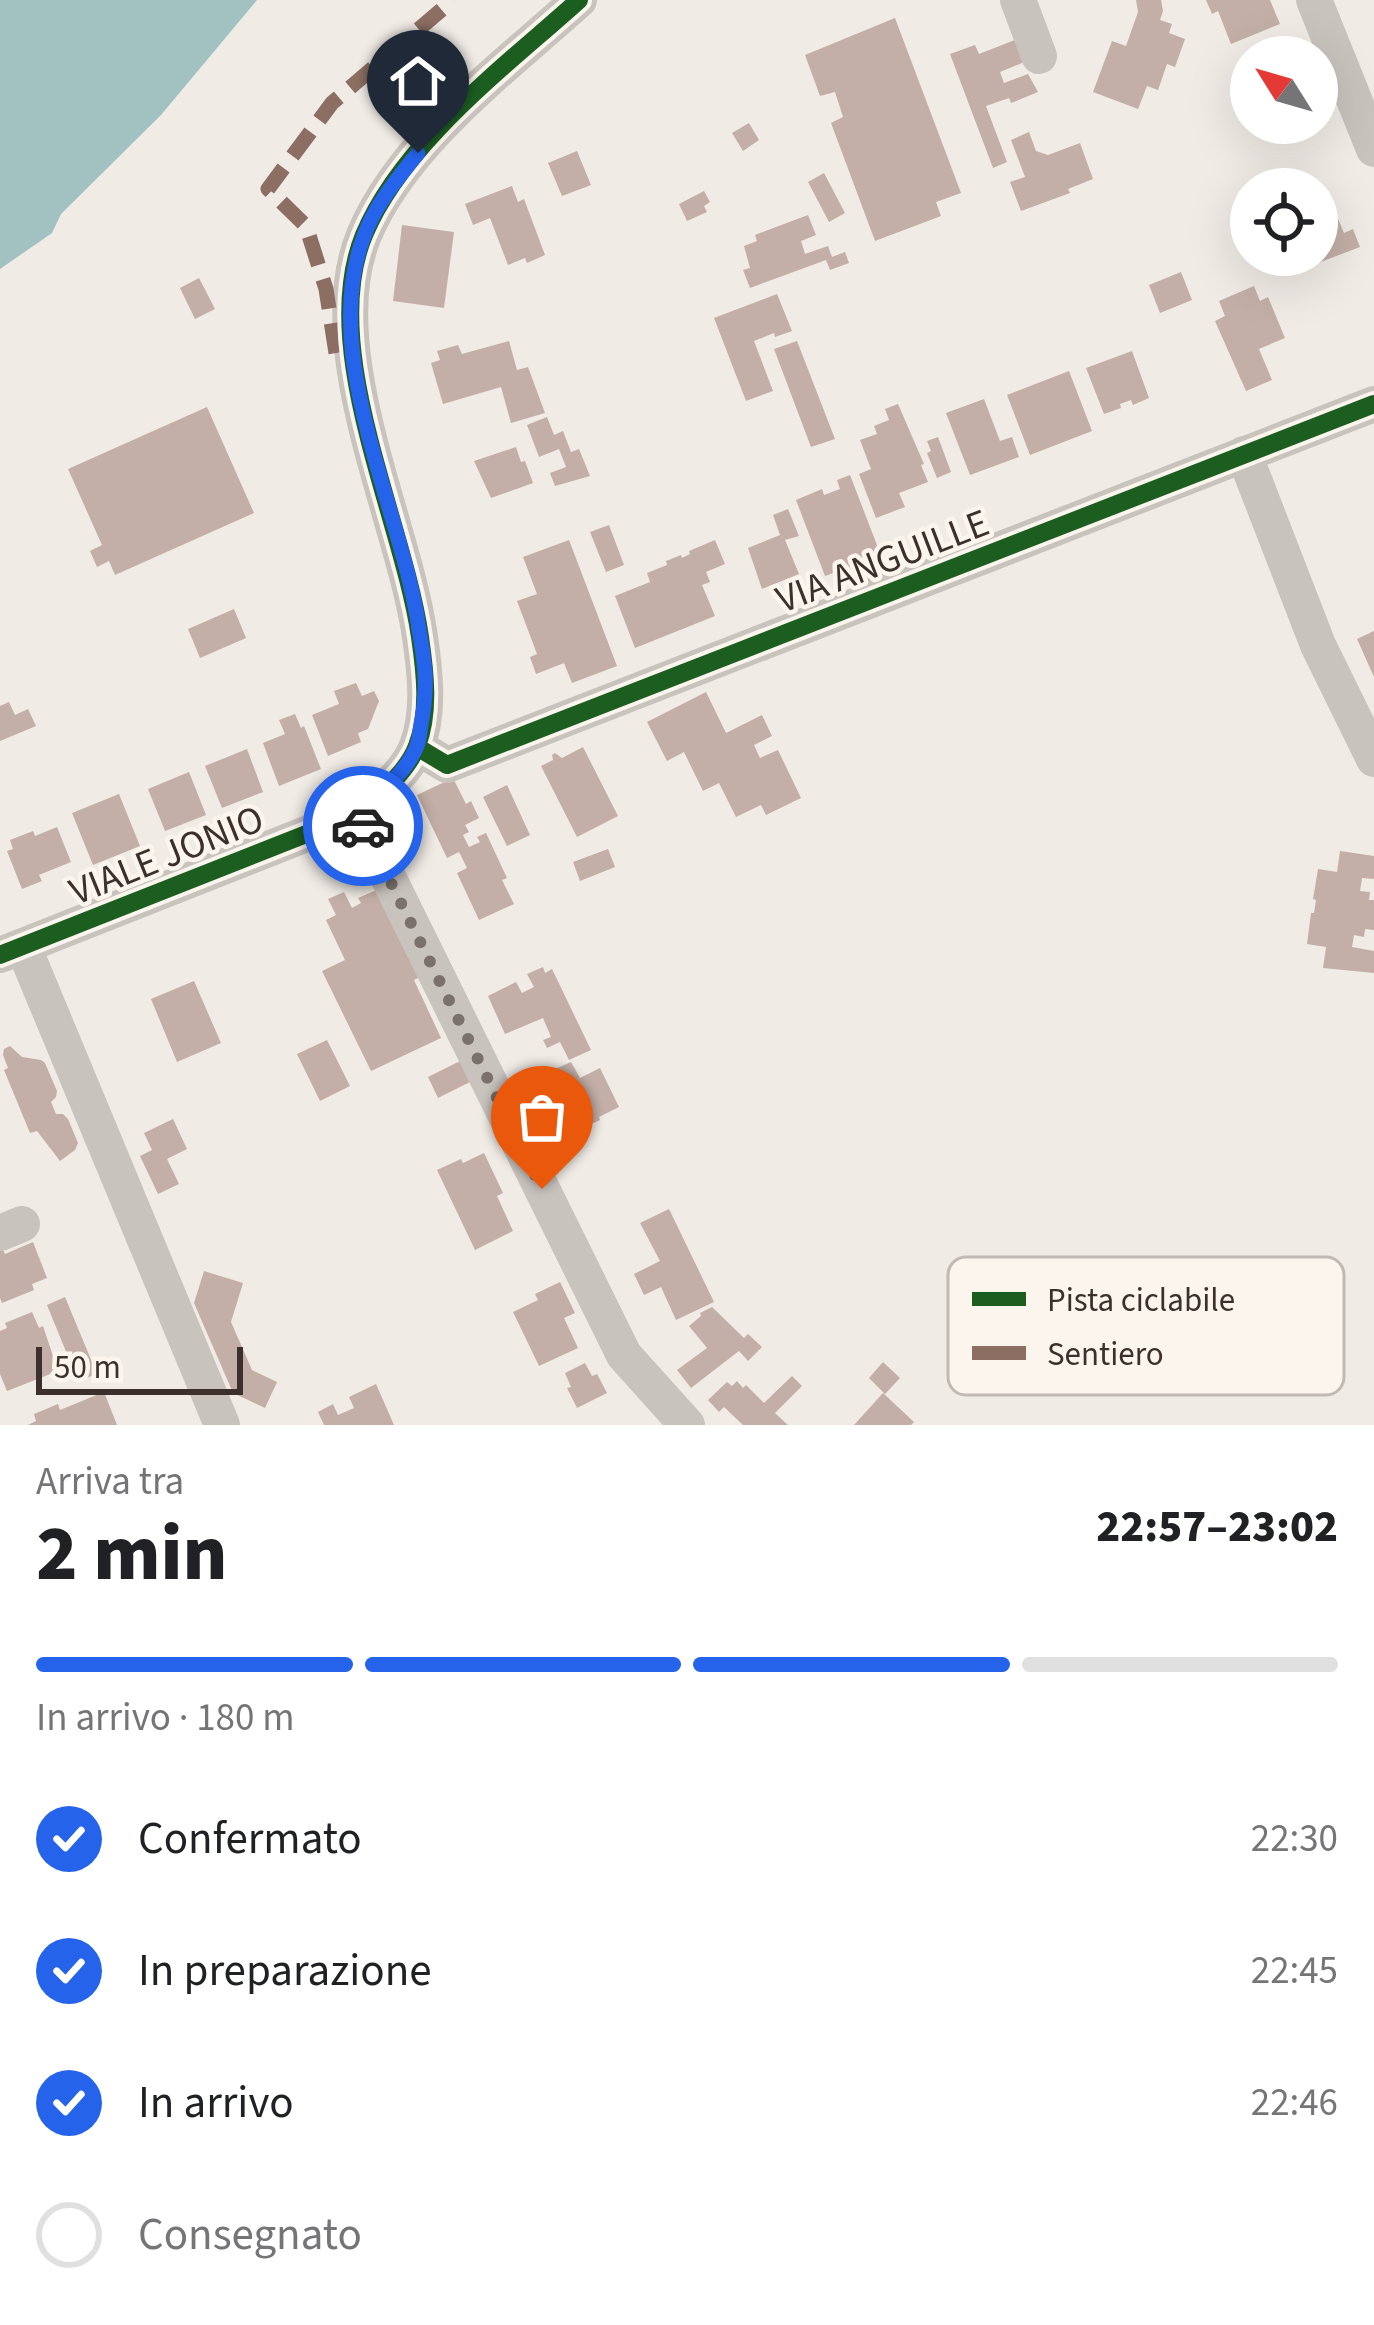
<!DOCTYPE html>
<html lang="it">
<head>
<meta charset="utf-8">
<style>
  :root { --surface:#fff; --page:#f2f2f2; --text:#202124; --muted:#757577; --line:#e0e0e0; --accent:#2563eb }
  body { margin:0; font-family:"Source Sans 3",sans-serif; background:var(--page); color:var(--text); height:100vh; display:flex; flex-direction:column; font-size:45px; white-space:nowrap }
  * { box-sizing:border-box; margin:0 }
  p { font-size:39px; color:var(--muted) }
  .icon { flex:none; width:66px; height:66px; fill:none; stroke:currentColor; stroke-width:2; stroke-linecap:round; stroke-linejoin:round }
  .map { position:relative; height:1425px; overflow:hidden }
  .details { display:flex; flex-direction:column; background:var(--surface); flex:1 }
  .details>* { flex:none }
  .needle { width:78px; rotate:307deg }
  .controls { position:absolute; left:1230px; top:36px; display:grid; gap:24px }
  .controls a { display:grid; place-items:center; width:108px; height:108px; border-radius:50%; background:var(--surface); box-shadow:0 12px 48px #0002; font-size:60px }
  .scale { position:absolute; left:36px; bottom:30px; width:207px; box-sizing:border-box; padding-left:12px; border:6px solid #3b302b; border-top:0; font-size:33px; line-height:42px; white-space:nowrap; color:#3b302b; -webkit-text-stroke:9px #fbf5ee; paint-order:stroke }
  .pin { position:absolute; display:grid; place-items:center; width:102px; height:102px; color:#fff; margin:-123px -51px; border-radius:50% 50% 50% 0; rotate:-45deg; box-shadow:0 0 12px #0007 }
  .pin .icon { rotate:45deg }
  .courier { position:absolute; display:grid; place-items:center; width:120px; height:120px; margin:-60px; border:9px solid #2563eb; border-radius:50%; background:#fff; color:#222; box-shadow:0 3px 15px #0007 }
  .overview em { font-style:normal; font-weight:800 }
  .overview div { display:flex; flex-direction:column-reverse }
  .overview { display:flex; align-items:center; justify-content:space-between; height:204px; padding:0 36px }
  h1 { font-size:78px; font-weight:800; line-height:90px }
  .bar { display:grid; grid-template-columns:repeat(4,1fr); gap:18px 12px; align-content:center; height:144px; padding:0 36px }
  .bar i { height:15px; border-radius:9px; background:var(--line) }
  .bar .current { background:var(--accent) }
  .bar p { grid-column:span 4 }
  ol { padding:0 36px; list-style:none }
  li { display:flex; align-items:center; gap:36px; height:132px }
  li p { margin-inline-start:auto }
  li .icon { padding:12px; border-radius:50%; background:var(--accent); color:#fff; stroke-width:4 }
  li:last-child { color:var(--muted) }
  li i { width:66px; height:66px; border:6px solid var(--line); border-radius:50% }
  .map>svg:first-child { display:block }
</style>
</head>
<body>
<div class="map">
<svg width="1374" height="1425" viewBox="0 0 1374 1425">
  <rect width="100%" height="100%" fill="#f0ebe5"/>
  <path fill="#a1c2c1" d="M0,0H257L161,115L61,214L52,233L0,269Z"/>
  <path fill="#c3afa7" d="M1136,0H1161L1163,11L1160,20L1172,24L1169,33L1185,39L1175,67L1167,64L1158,90L1147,86L1138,109L1093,92L1112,41L1126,46L1138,12Z
    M1206,0H1270L1280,24L1231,44L1218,11L1212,14Z
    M895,18L961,193L936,202L941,216L875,241L831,123L843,117L835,92L820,96L805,55Z
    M1020,38L1029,60L1000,72L1004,83L1028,74L1038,92L1011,103L1009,98L986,106L1007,162L993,168L950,54L975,45L979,54Z
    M749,123L759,140L743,151L732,133Z
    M1029,132L1036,151L1048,155L1080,143L1093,179L1068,189L1070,193L1021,211L1010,182L1025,177L1011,140Z
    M577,151L591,185L562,196L548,163Z
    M824,173L845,213L829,222L808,182Z
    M512,186L518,202L524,199L545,255L527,263L525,258L508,265L490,218L473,225L465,204Z
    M704,191L710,202L704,206L707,212L687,221L679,204Z
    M1334,209L1344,233L1353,229L1360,247L1318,263L1315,255H1317V215Z
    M808,215L816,235L801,241L805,254L828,246L832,257L845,252L849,263L830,270L826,260L750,288L743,270L750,268L744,246L757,241L755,235Z
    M402,225L454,232L444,308L393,301Z
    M1181,272L1192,300L1160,313L1149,285Z
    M199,278L215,309L195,319L180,288Z
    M1254,286L1260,301L1268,297L1285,338L1259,349L1272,380L1246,391L1215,321L1225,316L1219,301Z
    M777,294L792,331L775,337L774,333L754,341L773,391L746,401L714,318Z
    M509,341L517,370L528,367L545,413L511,423L501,387L443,404L431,363L440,360L437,351L458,345L462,354Z
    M797,341L835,439L811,447L774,349Z
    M1132,351L1149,398L1133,405L1131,400L1120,404L1121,408L1104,414L1086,368Z
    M1069,371L1092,431L1030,455L1007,395Z
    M984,399L1000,441L1012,437L1019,457L970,475L946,413Z
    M898,404L924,464L921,465L928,482L899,493L905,507L876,518L859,474L871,469L860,440L877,434L874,426L889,420L885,409Z
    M207,407L254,513L115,575L109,561L97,567L90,551L102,545L68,469Z
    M547,417L554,435L563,431L571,452L579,449L590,476L555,486L550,473L566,467L559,449L539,457L527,425Z
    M938,437L951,472L937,478L927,453L931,451L927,441Z
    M516,447L521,462L525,461L533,483L491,498L474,461Z
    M850,475L892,584L855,598L845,569L825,576L796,500L822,489L824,495L840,489L837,480Z
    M788,509L799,536L785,540L799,574L762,589L748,548L780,535L773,515Z
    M609,525L624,565L606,572L590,532Z
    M569,540L617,666L572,683L564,663L536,674L530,657L537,654L517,601L537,594L523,557Z
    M715,540L725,564L706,572L710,582L702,585L715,616L635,648L615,596L650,582L647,573L667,565L666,561L681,555L682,558L690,554L689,551Z
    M234,609L246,638L200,658L188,629Z
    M1374,631V677L1357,639Z
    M356,683L362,696L374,691L379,701L368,729L358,733L361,742L328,756L312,715L339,704L334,691Z
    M706,692L726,733L762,715L772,736L754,745L760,758L778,750L801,798L766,815L761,805L736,817L719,783L703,791L684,752L667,761L647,722Z
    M9,702L15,715L28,709L36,726L0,741V706Z
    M295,714L301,728L304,726L321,769L279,786L263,743L285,734L279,720Z
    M583,747L618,816L577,837L541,766L553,760L552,755L555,753L562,758Z
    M247,749L263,792L222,808L205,766Z
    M189,772L206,815L165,831L148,789Z
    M453,778L466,804L471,801L479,818L465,825L469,832L463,835L469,847L480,842L477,837L486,833L507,878L502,880L514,904L479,920L457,873L467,868L459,852L447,858L417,795Z
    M507,785L530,835L507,846L483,797Z
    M119,794L140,846L93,865L72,813Z
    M57,827L71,862L39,875L42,881L22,889L7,851L13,849L10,840L33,831L35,836Z
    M608,849L615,867L580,881L573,862Z
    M1340,851L1374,856V879L1362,878L1360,891L1370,892L1369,900H1374V930L1365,929L1364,937L1354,935L1352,947L1374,951V973L1323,968L1326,947L1307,944L1311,913H1314L1316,900L1313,899L1318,869L1337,872Z
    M379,889L420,977L414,980L441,1038L371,1071L322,971L345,960L326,920L336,915L328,899L344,892L352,908L361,903L358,898Z
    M543,967L545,973L552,969L591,1050L569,1060L560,1042L547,1048L543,1040L551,1037L543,1018L505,1034L488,996L516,982L522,993L534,987L527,974Z
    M194,981L221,1043L177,1062L151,999Z
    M327,1040L350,1086L320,1101L297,1054Z
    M10,1046L22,1057L41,1060L45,1063L57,1091L56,1097L51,1102L56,1114H63L68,1119L78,1143L75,1150L60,1161L37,1131L30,1133L4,1070L8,1068L3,1055L4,1049Z
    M464,1059L474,1080L438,1098L428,1077Z
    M571,1062L580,1078L600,1068L619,1107L599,1117L600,1120L583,1128L581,1125L557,1137L532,1085L557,1073L555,1069Z
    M173,1119L187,1149L167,1159L179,1184L158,1194L140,1156L152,1150L144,1133Z
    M484,1153L503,1193L497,1196L513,1231L475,1250L437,1170L461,1159L463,1163Z
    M669,1209L714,1302L676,1320L661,1287L644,1295L634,1274L660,1261L640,1223Z
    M33,1242L47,1278L32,1284L34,1290L2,1303L0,1298V1243L5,1254Z
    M204,1271L243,1283L231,1322L252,1370L277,1382L265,1408L233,1393L194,1303Z
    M560,1282L575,1313L564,1318L578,1348L539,1366L513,1312L538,1300L535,1294Z
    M65,1297L97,1374L78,1381L47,1305Z
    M712,1307L744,1338L748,1334L762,1347L748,1361L739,1351L691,1388L677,1370L707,1348L689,1326L701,1316L700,1313Z
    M32,1312L39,1328L43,1326L58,1371L7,1391L0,1374V1331L7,1328L5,1323Z
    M883,1362L900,1378L885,1394L869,1378Z
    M585,1363L592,1376L597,1374L607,1393L577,1408L567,1388L571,1387L565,1373Z
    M792,1376L802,1386L775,1413L788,1425H743L724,1407L719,1412L708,1400L727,1382L732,1386L737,1381L743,1388L746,1385L764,1403Z
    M376,1384L394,1425H324L318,1412L333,1404L338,1415L354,1408L349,1397Z
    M104,1392L117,1425H28L36,1421L34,1414L58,1404L60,1410Z
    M883,1393L914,1422L911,1425H854Z"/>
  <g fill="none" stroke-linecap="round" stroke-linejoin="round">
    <path stroke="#c9c3be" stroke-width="36" d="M1018,0L1039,56
      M1314,0L1374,149
      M1244,454L1318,645L1374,759
      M417,747L447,765L1374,404
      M357,814L624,1355L687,1425
      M23,946L222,1425
      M0,955L357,814C378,795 407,773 417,746C430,712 425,671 420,637C403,519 317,349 364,235C403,142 506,66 579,0
      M0,1233L22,1224"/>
    <path stroke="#8d6e63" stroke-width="15" stroke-dasharray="30 15" stroke-linecap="butt" d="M336,353L326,289L306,226L268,189L332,103L453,0"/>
    <defs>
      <path id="cycleway" d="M417,747L447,765L1374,404
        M0,955L357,814C378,795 407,773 417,746C430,712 425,671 420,637C403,519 317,349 364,235C403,142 506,66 579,0"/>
    </defs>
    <use href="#cycleway" stroke="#fbf5ee" stroke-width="26"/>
    <use href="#cycleway" stroke="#1b5e20" stroke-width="18"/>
  </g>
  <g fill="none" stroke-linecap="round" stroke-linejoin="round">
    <path stroke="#7a716c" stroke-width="12" stroke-dasharray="0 21.6" d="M363,826L542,1189"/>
    <path stroke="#2563eb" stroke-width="15" d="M363,826L357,814C378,795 406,773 417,746C420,738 420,727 422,719C428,683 425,664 419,629C402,509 318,356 364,236C375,205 398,178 418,153"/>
  </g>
  <g text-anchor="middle" stroke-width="9" stroke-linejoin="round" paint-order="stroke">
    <g font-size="39" fill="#3b302b" stroke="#fbf5ee">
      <text transform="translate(882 560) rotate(-21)" y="14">VIA ANGUILLE</text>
      <text transform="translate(166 854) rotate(-22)" y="14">VIALE JONIO</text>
    </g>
  </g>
  <rect x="948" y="1257" width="396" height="138" rx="18" fill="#fbf5ee" stroke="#c1bab4" stroke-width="3"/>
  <rect x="972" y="1292" width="54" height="14" fill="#1b5e20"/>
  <rect x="972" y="1346" width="54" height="14" fill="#8d6e63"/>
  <g font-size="33" fill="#3b302b">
    <text x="1047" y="1311">Pista ciclabile</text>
    <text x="1047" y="1365">Sentiero</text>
  </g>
</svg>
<div class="controls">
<a><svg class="needle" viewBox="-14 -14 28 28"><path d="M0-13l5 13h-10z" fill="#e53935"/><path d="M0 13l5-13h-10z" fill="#757577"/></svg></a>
<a><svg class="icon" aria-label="locate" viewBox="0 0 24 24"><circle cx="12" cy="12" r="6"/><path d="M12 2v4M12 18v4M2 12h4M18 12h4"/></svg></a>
</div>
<div class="scale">50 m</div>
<div class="pin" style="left:542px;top:1189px;background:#ea580c"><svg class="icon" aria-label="bag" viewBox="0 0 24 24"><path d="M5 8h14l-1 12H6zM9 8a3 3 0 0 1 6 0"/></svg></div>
<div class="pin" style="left:418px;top:153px;background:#1f2937"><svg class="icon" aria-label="home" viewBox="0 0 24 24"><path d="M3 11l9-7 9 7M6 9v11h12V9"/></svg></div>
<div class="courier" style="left:363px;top:826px"><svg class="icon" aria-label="car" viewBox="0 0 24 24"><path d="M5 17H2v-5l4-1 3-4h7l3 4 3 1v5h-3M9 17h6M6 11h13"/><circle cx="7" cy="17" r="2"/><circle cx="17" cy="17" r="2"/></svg></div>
</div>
<section class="details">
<div class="overview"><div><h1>2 min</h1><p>Arriva tra</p></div><em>22:57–23:02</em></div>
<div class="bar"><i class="current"></i><i class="current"></i><i class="current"></i><i></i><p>In arrivo · 180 m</p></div>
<ol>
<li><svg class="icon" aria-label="check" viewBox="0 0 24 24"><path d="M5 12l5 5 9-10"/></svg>Confermato<p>22:30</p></li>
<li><svg class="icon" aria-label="check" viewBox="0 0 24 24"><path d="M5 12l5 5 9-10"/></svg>In preparazione<p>22:45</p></li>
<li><svg class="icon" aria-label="check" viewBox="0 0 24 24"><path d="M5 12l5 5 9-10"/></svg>In arrivo<p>22:46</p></li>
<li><i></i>Consegnato</li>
</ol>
</section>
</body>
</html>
